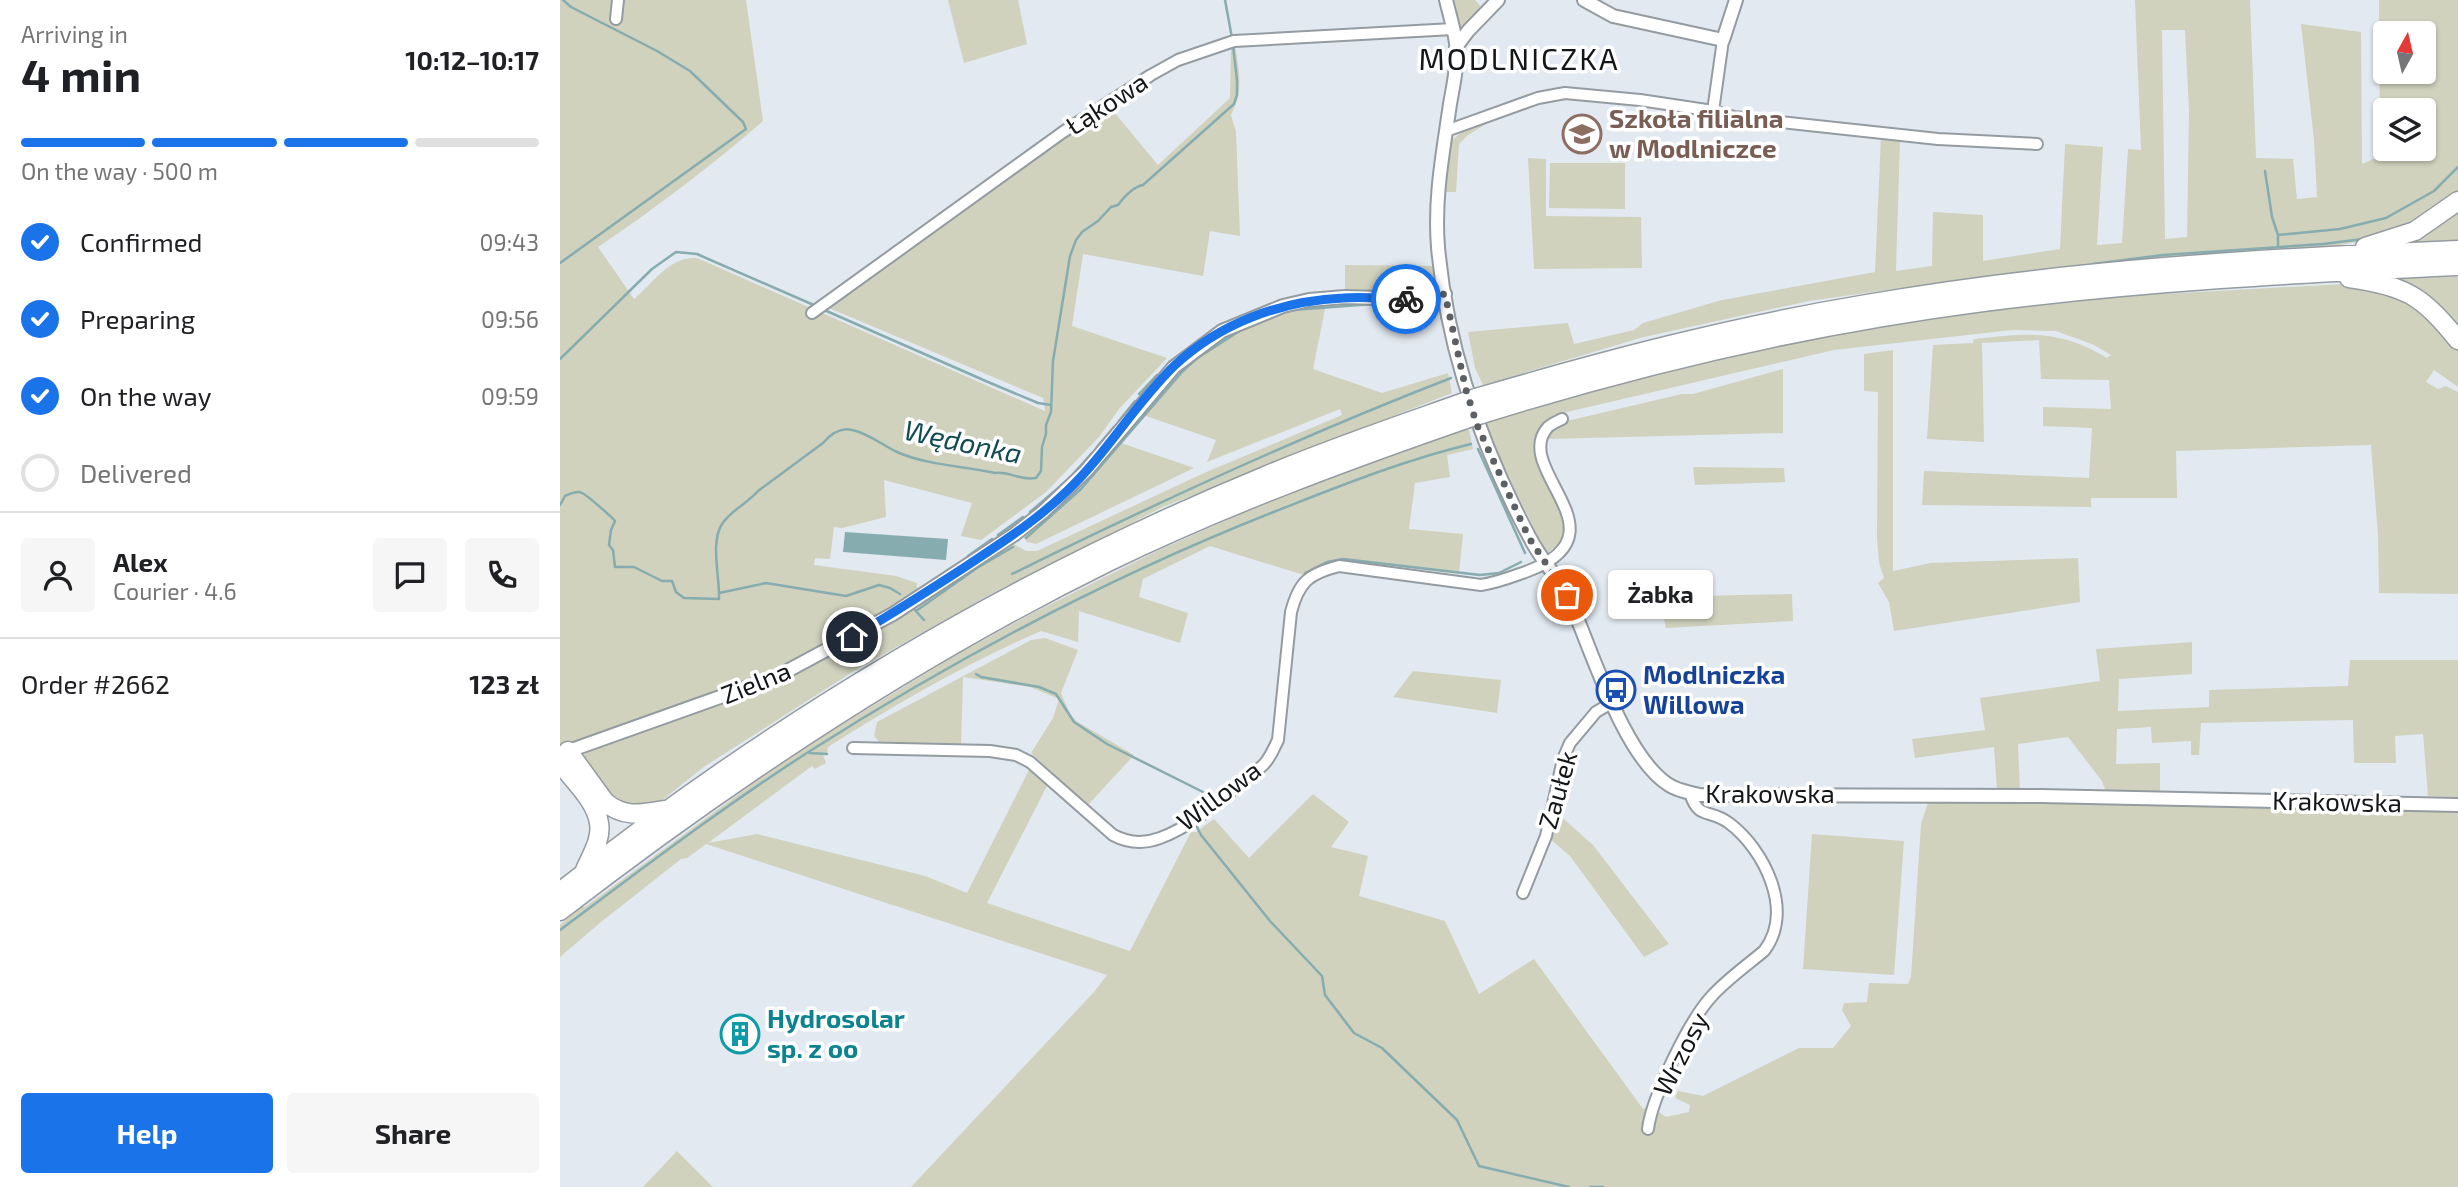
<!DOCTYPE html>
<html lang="en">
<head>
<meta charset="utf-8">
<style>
  :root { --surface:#fff; --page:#f6f6f6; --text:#202124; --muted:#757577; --line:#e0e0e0; --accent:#1a73e8 }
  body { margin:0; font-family:"Exo 2",sans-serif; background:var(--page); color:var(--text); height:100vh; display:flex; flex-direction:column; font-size:26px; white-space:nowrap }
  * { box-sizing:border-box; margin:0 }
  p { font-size:23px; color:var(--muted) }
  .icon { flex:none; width:38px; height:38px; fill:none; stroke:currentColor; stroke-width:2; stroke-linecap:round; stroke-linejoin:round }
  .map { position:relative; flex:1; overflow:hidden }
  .drawer { display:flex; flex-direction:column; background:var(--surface); width:560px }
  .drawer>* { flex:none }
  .needle { width:46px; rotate:8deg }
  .controls { position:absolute; left:1813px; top:21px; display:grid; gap:14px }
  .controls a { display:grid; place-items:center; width:63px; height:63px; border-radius:7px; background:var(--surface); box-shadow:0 2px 5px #0004; font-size:35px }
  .pin { position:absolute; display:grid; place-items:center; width:60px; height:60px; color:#fff; margin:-30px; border:4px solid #fff; border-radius:50%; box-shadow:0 2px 7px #0007 }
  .courier { position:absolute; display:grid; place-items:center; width:70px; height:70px; margin:-35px; border:5px solid #1a73e8; border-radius:50%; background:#fff; color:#222; box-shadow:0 2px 9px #0007 }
  .bubble { position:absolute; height:49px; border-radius:7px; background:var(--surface); box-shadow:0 2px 5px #0004; font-size:23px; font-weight:700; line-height:49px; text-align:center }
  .headline em { font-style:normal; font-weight:700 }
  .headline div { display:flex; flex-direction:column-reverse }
  .headline { display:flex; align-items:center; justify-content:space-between; height:119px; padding:0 21px }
  h1 { font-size:46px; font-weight:700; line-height:52px }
  .bar { display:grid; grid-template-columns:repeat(4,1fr); gap:10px 7px; align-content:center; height:84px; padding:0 21px }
  .bar i { height:9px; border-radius:5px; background:var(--line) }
  .bar .current { background:var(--accent) }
  .bar p { grid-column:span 4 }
  .line { display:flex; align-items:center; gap:18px; padding:0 21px; border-top:2px solid var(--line) }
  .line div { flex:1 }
  .round { display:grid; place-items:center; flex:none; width:74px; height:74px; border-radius:7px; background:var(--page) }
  ol { padding:0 21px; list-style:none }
  li { display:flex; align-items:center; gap:21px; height:77px }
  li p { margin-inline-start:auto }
  li .icon { padding:7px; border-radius:50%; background:var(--accent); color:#fff; stroke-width:4 }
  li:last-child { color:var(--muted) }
  li i { width:38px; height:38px; border:4px solid var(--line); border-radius:50% }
  .action { display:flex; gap:14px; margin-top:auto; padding:14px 21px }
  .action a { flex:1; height:80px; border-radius:7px; background:var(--accent); color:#fff; font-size:28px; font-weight:700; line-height:80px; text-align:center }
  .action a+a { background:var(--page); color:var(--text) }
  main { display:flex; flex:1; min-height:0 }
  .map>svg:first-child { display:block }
</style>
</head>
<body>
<main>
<section class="drawer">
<div class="headline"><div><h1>4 min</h1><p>Arriving in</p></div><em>10:12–10:17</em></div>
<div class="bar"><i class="current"></i><i class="current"></i><i class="current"></i><i></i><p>On the way · 500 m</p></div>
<ol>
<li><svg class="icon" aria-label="check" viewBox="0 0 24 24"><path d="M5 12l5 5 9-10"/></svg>Confirmed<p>09:43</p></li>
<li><svg class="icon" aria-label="check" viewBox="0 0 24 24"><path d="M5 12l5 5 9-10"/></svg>Preparing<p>09:56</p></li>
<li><svg class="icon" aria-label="check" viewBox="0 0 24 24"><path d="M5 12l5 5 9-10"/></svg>On the way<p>09:59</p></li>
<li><i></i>Delivered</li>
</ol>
<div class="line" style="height:126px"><a class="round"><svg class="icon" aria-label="person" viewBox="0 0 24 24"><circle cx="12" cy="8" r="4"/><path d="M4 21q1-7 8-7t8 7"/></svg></a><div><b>Alex</b><p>Courier · 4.6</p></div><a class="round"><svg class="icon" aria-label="chat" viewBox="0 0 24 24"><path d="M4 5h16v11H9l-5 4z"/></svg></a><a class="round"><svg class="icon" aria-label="phone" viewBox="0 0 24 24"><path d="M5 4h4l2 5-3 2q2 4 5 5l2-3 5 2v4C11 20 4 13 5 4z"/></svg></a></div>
<div class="line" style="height:91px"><div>Order #2662</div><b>123 zł</b></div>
<div class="action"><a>Help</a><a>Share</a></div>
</section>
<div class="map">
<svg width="1898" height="1187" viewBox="0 0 1898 1187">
  <rect width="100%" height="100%" fill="#e2e9f0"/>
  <path fill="#d0d2be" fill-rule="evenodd" d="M0,0H55L52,19L61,24L64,0H186L203,121C151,166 96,208 38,247L74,299C94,282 110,256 137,258L485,411L483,398L264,306L549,106L598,165L670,98L671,45L675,44C679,72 684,89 671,115L676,132L680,236L650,231L643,276L523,254L512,326L607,358L559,409L539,437L486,492L421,540L401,536L412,503L324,480L326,517L282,528L274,527L270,559L255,558L254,565L336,576L357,583V591L258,649L195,677L94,717L0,747Z
    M388,0H458L467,44L404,63Z
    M894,0H915L922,8L906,25L900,26L897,25L891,1Z
    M1575,0H1690L1696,158L1733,159L1737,199L1757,197L1754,140L1741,24L1801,32L1802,164L1820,156L1819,0H1898V193L1872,215L1814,239L1780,245L1595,258L1440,274L1249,301L1084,337L923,385L915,368L908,332L1008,323L1014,344L1074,330L1083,323L1162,300L1315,272L1321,137L1340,139L1336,271L1372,266L1373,212L1423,215V261L1500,249L1505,144L1543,147L1537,245L1562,243L1568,149L1581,150ZM1602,30H1625L1629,111L1627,237L1605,239ZM1825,33H1864V72H1825ZM1825,110H1864V149H1825Z
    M931,121L908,135L899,144L896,192H881L890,142L904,130Z
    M968,158L986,159V216L1081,217L1082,268L974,269Z
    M990,163H1065V209L989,208Z
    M1898,207V241L1834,245Z
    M785,265L874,266C873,274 873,282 867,287C855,299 802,290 785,289Z
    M1898,277V327C1878,303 1859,290 1830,278Z
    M1785,284L1848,299L1898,348V387L1874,370L1866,382L1878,389L1886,386L1898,392V594L1819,593L1818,535L1811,445L1616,451L1617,498H1531V507L1362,505L1364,471L1529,478L1532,428L1483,426V407L1551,409L1549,380L1481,379L1479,340L1422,343L1424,442L1367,439L1373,345L1413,343L1414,339C1467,333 1499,329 1547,358L1551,355L1534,345L1496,331L1452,330L1274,350L994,415C989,420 981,425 978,430C957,463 1037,529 986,553L923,423L994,401L1155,357L1329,324L1529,298Z
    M742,306L765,309L753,369L822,393L888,373L892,393L603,507L431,594L294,671L145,766L101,801L83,809L60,807L23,761L24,755L31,748L205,686L290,647L454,544L466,551H477L644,473L782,415L780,409L647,462L656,440L580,414L618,372L676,328L708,315Z
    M1333,350V571L1371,563L1518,558L1520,602L1334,631L1329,602L1318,583L1324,578L1319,563L1317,539L1318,392L1304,391V354Z
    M1223,369V433L987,439L995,426L1007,421L1122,394H1133Z
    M903,429L909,430L913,449L887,455L890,477L855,483L849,529L903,534L899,574L783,560L766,563L744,575L650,546L583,579L579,597L628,613L620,643L519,611L518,642L481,631C407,663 336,704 268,747L267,755H263L266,763L255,769L252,766L148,843L197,834L365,876L407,893L469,770L488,784L427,903L570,951L631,832H636L654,819L689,858L753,794L789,822L771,847L808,856L799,896L885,921L919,994L974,959L1083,1109L1090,1106L1106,1117L1129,1112L1130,1105L1115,1098L1118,1091L1143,1096L1239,1048H1273L1291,1026L1282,1010L1284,1003L1307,1002L1309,983L1348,984L1351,977L1361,824L1368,802L1681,806L1898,811V1187H351L534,992L547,975L146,844L127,858L121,859L41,922L0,957V925L22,907H25L229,757L396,655L475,612L597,551L726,494Z
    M558,442L634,468L476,544L467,542L463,536L512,494Z
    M1133,467L1224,468L1225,482L1135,485Z
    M1232,594L1233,621L1106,628L1100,602L1132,596Z
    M485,638L518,650L501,693L510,714L516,721L574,755L528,805L471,753L493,718L499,699L470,687L403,677L401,748L322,745L314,736L317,722L471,640Z
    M1632,642V674L1559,679L1558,711L1649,707V690L1788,686L1790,660H1898V797L1868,796L1863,734L1835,736L1836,763H1794L1793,720L1641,723L1639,755H1631V741L1592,743L1591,727L1557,729L1556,764L1600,763V792H1546L1542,781L1508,737L1458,744L1460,791H1437L1434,747L1355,758L1352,739L1425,730L1420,698L1540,681L1536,649Z
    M853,671L941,680L937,713L833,697Z
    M997,813L1033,845L1109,944L1084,957L1010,856L989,838Z
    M1252,834L1344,841L1334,975L1243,969Z
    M117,1151L153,1187H83Z"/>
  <path fill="#86acaf" d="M285,532L388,539L386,560L283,552Z"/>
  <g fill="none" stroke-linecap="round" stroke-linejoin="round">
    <path stroke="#86acaf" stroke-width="2.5" d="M665,0L672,38
      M1705,171L1712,217L1718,235
      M1718,246V235L1780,229L1826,218L1874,191L1898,167
      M0,263L186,129L183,122L130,71L97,51L11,7L3,0
      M1533,264L1603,255L1763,244L1803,239
      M262,309L428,382L478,403L491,405
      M733,310L813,304
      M0,359L92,269L116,252L137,254L256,306
      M579,394L597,375
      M559,421L575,401
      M537,447L554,427
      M918,449L965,553
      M514,473L532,453
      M0,505L5,496C10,494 17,490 22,493C28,496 52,517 55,521L51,530L49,545L53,550L55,567H74L102,581H112L116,592L124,598L159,599C160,577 150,543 162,524C170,511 188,503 198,491L263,443C270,435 280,427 292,430C308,433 322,445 337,452C366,465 403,466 435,473C449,471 461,481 476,478L481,471L482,447L486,434V425L491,412L493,361L510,256L516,240L522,232L538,221L551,207L558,205C564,197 573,187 583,185L674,104L677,95V80L673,46
      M470,512L510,478
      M438,535L463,517
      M466,538L521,489L622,372L636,359L681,330
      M408,556L432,539
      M745,573L767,562L783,559L920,575L939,573L961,562
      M452,574C596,503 741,436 891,378
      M159,593L206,583L286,596L319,585L330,588L340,594
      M354,609L364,620
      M356,611L417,568L453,547
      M416,674L421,677L479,687L496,694L514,722L547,744L651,796L644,805
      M249,753L267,754
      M629,816L638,809
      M636,825L641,835L710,921L762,976L765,995L794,1033L822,1048L897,1120L919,1166L1009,1187
      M0,930C82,869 164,806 250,751C398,657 553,575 716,511C780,486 844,460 911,444
      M1030,1187H1043"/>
    <defs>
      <path id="minor" d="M56,19L58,0
        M1153,111L1163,40
        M886,131L978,98L1005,93L1080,100L1153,111L1174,117L1378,139L1477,144
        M252,313L503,132L591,75L618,60L674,41L893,29
        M293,748L430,751L456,755L470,762L553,835C568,843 584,844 600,838C630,827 655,805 680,784C688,777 698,771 705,763C711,756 714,748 718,740L731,612C739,582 748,574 779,566L921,585C940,582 951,577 968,571C1069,533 950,469 988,427C991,424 998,421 1002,419
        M963,893L986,836L1003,759L1010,743L1036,712L1053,702
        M1088,1129C1092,1097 1129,1021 1151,997C1166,980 1186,966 1204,951C1235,911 1204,849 1169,823C1149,808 1139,821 1130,793"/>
      <path id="tertiary" d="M886,0C890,17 896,34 897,52C897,69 893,87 890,104C883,153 874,198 878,247C887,349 922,448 970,538C981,560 999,578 1010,601C1032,651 1064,757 1109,785C1118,791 1129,792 1139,795L1481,796L1898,805
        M1024,0L1053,16L1163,40L1176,0
        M896,47L908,31L938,0
        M0,754L216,677L333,614L455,534L483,512L526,471L614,367L662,331L723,306L749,300L785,297L857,299L885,294"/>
      <path id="trunk" d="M1805,247L1855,231L1898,201
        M1789,278C1847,286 1862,296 1898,340
        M916,398C1045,360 1174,326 1307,304C1502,270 1701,258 1898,250
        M922,414C1085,363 1253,324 1423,302C1580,282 1740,273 1898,266
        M8,751L45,802C64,818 81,814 104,810
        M0,763C13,780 36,801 39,823C42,839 31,856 25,870
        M0,892C212,723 454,579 705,476C769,449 834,427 899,404
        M0,911C172,778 353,658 548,562C663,506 785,461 906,419"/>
    </defs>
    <use href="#minor" stroke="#949ba1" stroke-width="14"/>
    <use href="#tertiary" stroke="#949ba1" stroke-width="16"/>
    <use href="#trunk" stroke="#949ba1" stroke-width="21"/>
    <use href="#minor" stroke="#fff" stroke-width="10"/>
    <use href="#tertiary" stroke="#fff" stroke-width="12"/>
    <use href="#trunk" stroke="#fff" stroke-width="18"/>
    <defs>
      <path id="trunk-bridge" d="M899,404L916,398
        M906,419L922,414"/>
    </defs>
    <use href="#trunk-bridge" stroke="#949ba1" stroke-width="21" stroke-linecap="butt"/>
    <use href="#trunk-bridge" stroke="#fff" stroke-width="18"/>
  </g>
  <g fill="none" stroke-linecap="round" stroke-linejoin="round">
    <path stroke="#5c6064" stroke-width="7" stroke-dasharray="0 12.6" d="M846,299H857L885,294L906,390L917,425L969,538L1007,595"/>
    <path stroke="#1a73e8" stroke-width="9" d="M292,637C331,615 368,591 405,567C441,543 476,521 507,491C547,453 575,404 614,366C660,323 720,301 783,298C804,296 825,299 846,299"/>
  </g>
  <defs>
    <symbol id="school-ring" viewBox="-11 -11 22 22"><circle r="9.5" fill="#fff" stroke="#8d6e63" stroke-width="1.5"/><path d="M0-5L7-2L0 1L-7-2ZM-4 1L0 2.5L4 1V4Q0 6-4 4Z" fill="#8d6e63"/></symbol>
    <symbol id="bus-ring" viewBox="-11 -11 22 22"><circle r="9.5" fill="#fff" stroke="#1a4fb4" stroke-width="1.5"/><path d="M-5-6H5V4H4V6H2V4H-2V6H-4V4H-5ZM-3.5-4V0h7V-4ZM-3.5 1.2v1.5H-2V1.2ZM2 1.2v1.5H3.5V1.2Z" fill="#1a4fb4"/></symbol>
    <symbol id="building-ring" viewBox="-11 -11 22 22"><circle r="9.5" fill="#fff" stroke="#0f9aa8" stroke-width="1.5"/><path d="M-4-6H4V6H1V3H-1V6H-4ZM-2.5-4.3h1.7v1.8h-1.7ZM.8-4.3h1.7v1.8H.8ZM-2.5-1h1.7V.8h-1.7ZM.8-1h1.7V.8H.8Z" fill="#0f9aa8"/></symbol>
  </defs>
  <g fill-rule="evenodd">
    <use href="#school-ring" x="1000" y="112" width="44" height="44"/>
    <use href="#bus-ring" x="1034" y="668" width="44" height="44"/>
    <use href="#building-ring" x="158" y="1012" width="44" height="44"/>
  </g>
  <g text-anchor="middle" stroke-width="7" stroke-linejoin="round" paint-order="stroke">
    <g font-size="26" fill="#141719" stroke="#fff">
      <text transform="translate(547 104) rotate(-33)" y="9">Łąkowa</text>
      <text transform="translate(196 683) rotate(-22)" y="9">Zielna</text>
      <text transform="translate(998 790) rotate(-74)" y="9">Zaułek</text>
      <text x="1210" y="803">Krakowska</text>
      <text transform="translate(659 796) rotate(-37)" y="9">Willowa</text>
      <text transform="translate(1777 802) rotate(1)" y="9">Krakowska</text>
      <text transform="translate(1121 1054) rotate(-63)" y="9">Wrzosy</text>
    </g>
    <g font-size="26" font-weight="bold" fill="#785e54" stroke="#fff" text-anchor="start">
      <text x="1049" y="128">Szkoła filialna<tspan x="1049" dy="30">w Modlniczce</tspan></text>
    </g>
    <g font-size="26" font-weight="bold" fill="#164399" stroke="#fff" text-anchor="start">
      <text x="1083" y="684">Modlniczka<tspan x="1083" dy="30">Willowa</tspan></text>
    </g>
    <g font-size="26" font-weight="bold" fill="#0d838f" stroke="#fff" text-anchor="start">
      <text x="207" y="1028">Hydrosolar<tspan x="207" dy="30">sp. z oo</tspan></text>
    </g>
    <g font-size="28" font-style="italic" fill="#124b50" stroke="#fff">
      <text transform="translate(403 442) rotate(12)" y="10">Wędonka</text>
    </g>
    <g font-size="30" letter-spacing="2" fill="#141719" stroke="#fff">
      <text x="959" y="70">MODLNICZKA</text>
    </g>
  </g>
</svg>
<div class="controls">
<a><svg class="needle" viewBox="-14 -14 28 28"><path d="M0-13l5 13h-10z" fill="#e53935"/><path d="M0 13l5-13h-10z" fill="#757577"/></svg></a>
<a><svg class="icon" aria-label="layers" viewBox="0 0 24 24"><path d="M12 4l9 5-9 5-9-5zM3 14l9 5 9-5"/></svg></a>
</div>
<div class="pin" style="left:1007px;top:595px;background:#ea580c"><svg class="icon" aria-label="bag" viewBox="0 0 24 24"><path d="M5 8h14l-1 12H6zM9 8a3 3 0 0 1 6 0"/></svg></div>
<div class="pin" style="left:292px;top:637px;background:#1f2937"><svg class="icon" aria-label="home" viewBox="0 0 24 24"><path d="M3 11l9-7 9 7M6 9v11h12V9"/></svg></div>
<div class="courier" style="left:846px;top:299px"><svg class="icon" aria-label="bike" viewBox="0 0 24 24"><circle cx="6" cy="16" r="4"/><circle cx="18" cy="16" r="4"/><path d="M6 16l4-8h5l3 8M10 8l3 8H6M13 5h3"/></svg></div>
<div class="bubble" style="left:1048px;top:570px;width:105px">Żabka</div>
</div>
</main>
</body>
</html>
